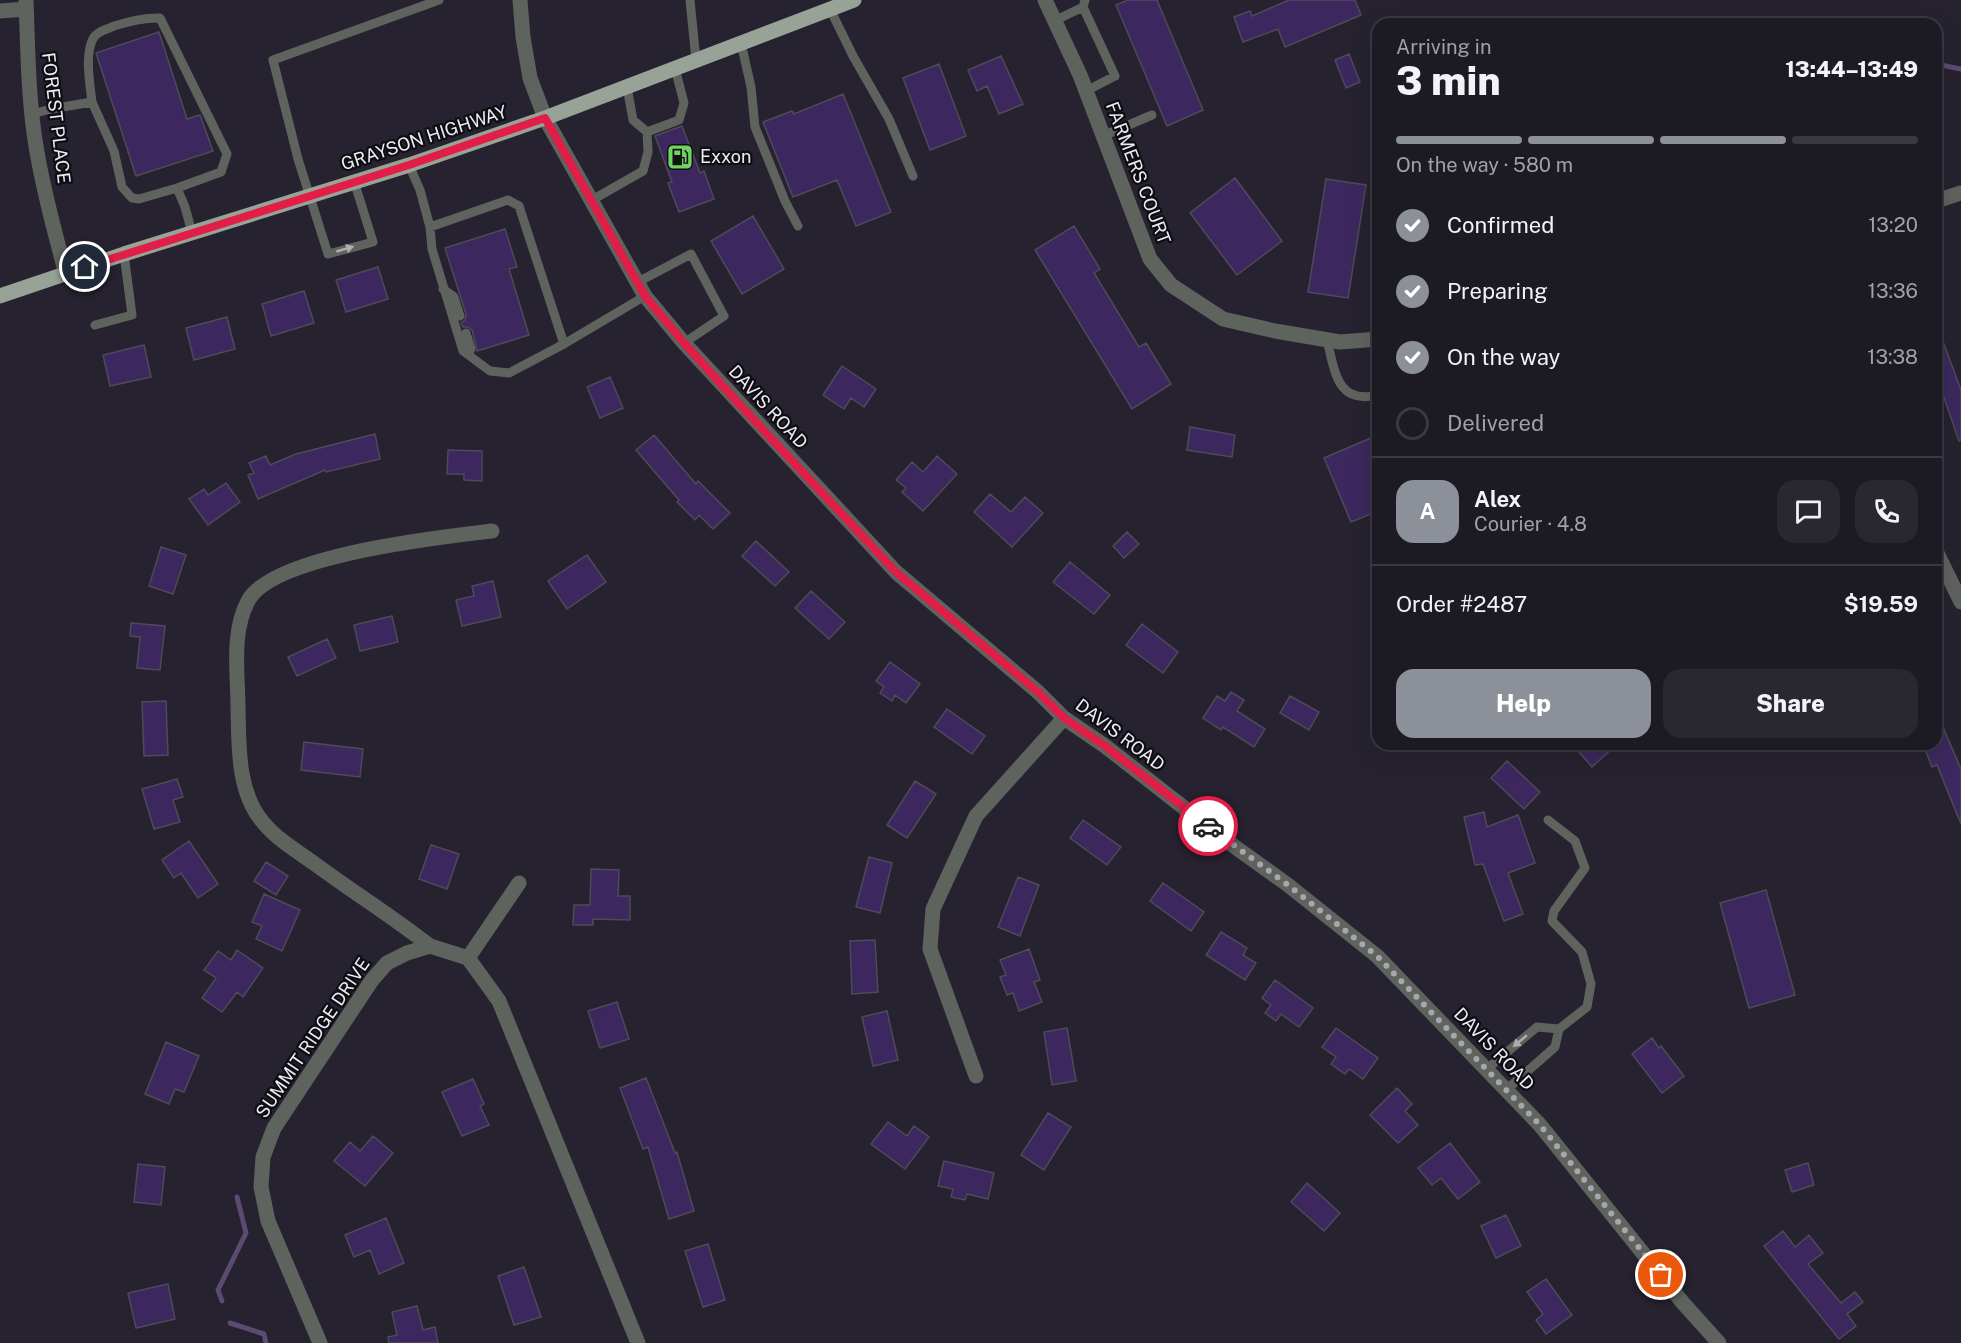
<!DOCTYPE html>
<html lang="en">
<head>
<meta charset="utf-8">
<style>
  :root { --surface:#1c1a23; --page:#292730; --text:#f1f3f6; --muted:#a0a1a6; --line:#3a3841; --accent:#8c9099 }
  body { margin:0; font-family:"Public Sans",sans-serif; background:var(--page); color:var(--text); height:100vh; display:flex; flex-direction:column; font-size:22px; white-space:nowrap }
  * { box-sizing:border-box; margin:0 }
  p { font-size:20px; color:var(--muted) }
  .icon { flex:none; width:33px; height:33px; fill:none; stroke:currentColor; stroke-width:2; stroke-linecap:round; stroke-linejoin:round }
  .map { position:relative; flex:1; overflow:hidden }
  .drawer { position:absolute; left:1372px; top:18px; width:570px; height:732px; display:flex; flex-direction:column; background:var(--surface); border-radius:18px; box-shadow:0 6px 24px #0002,0 0 0 2px var(--line) }
  .drawer>* { flex:none }
  .pin { position:absolute; display:grid; place-items:center; width:51px; height:51px; color:#fff; margin:-26px; border:3px solid #fff; border-radius:50%; box-shadow:0 2px 6px #0007 }
  .courier { position:absolute; display:grid; place-items:center; width:60px; height:60px; margin:-30px; border:4px solid #e11d48; border-radius:50%; background:#fff; color:#222; box-shadow:0 2px 8px #0007 }
  .overview em { font-style:normal; font-weight:800 }
  .overview div { display:flex; flex-direction:column-reverse }
  .overview { display:flex; align-items:center; justify-content:space-between; height:102px; padding:0 24px }
  h1 { font-size:39px; font-weight:800; line-height:45px }
  .bar { display:grid; grid-template-columns:repeat(4,1fr); gap:9px 6px; align-content:center; height:72px; padding:0 24px }
  .bar i { height:8px; border-radius:4px; background:var(--line) }
  .bar .active { background:var(--accent) }
  .bar p { grid-column:span 4 }
  .line { display:flex; align-items:center; gap:15px; padding:0 24px; border-top:2px solid var(--line) }
  .line div { flex:1 }
  .round { display:grid; place-items:center; flex:none; width:63px; height:63px; border-radius:18px; background:var(--page) }
  ol { padding:0 24px; list-style:none }
  li { display:flex; align-items:center; gap:18px; height:66px }
  li p { margin-inline-start:auto }
  li .icon { padding:6px; border-radius:50%; background:var(--accent); color:#fff; stroke-width:4 }
  li:last-child { color:var(--muted) }
  li i { width:33px; height:33px; border:3px solid var(--line); border-radius:50% }
  .cta { display:flex; gap:12px; margin-top:auto; padding:12px 24px }
  .cta a { flex:1; height:69px; border-radius:18px; background:var(--accent); color:#fff; font-size:24px; font-weight:800; line-height:69px; text-align:center }
  .cta a+a { background:var(--page); color:var(--text) }
  .map>svg:first-child { display:block }
</style>
</head>
<body>
<div class="map">
<svg width="1961" height="1343" viewBox="0 0 1961 1343">
  <rect width="100%" height="100%" fill="#26222f"/>
  <g fill="none" stroke-linecap="round" stroke-linejoin="round">
    <path stroke="#5c4a71" stroke-width="5" d="M1936,64L1961,69
      M222,1301L218,1290L246,1233L237,1197
      M230,1323L264,1334L266,1343"/>
  </g>
  <path fill="#3c285e" stroke="#4e4a58" stroke-width="1.5" d="M1128,0H1157L1203,110L1167,126L1116,5Z
    M1289,0H1355L1361,15L1285,47L1278,29L1243,42L1234,17L1250,11L1252,16Z
    M159,32L187,119L200,115L213,151L136,176L96,53Z
    M1349,54L1360,82L1346,88L1335,60Z
    M1001,56L1023,104L999,114L987,86L977,91L968,70Z
    M939,64L966,136L930,150L903,78Z
    M843,94L891,212L856,226L837,180L793,197L763,122L792,111L794,114Z
    M682,126L700,173L704,171L714,199L679,212L668,183L672,182L655,136Z
    M1235,178L1282,241L1237,275L1190,213Z
    M1326,179L1366,185L1348,298L1308,292Z
    M753,216L784,269L742,294L711,241Z
    M1074,226L1100,269L1094,273L1139,347L1146,343L1171,384L1132,409L1035,250Z
    M505,229L517,267L509,269L529,335L477,351L472,330L468,327H463L461,323L465,320L466,314L445,248Z
    M378,267L388,299L346,312L336,280Z
    M304,291L314,323L271,336L262,304Z
    M227,317L235,349L194,360L186,328Z
    M1936,328H1938L1961,390V440L1959,441L1942,392L1936,394Z
    M144,345L151,377L110,386L103,355Z
    M842,366L876,389L864,407L851,398L844,409L823,395Z
    M610,377L623,408L600,418L587,387Z
    M1190,427L1235,435L1232,457L1187,450Z
    M375,434L380,459L326,472L325,470L258,499L248,475L254,473L249,463L266,456L270,465L296,454Z
    M654,435L696,484L698,481L730,513L713,529L699,515L695,520L677,502L679,500L636,450Z
    M1378,435V511L1351,522L1324,458Z
    M448,450L482,451V481L464,480V474H447Z
    M937,456L957,474L923,511L902,492L906,488L896,480L912,462L923,472Z
    M226,483L240,502L208,525L189,499L204,489L208,495Z
    M990,494L1011,512L1025,497L1043,513L1012,547L974,512Z
    M1127,532L1139,544L1124,558L1113,546Z
    M756,541L789,572L775,586L742,556Z
    M161,547L186,555L173,594L149,586Z
    M587,555L606,582L567,609L548,581Z
    M1070,562L1110,595L1094,614L1053,582Z
    M493,581L501,617L462,626L456,600L474,596L472,586Z
    M811,591L845,622L829,639L795,608Z
    M392,616L398,642L360,651L354,625Z
    M131,623L165,626L160,670L137,668L140,637L130,636Z
    M1142,624L1178,652L1163,673L1126,645Z
    M327,639L336,658L297,676L288,657Z
    M890,662L920,684L906,703L895,695L892,701L880,693L884,687L876,681Z
    M1231,692L1244,700L1237,711L1265,729L1254,747L1223,727L1221,730L1203,718L1217,696L1225,701Z
    M1290,696L1319,712L1309,730L1280,713Z
    M166,701L168,755L144,756L142,702Z
    M947,709L985,736L972,754L934,727Z
    M1936,711L1961,769V824L1937,765L1932,767L1923,744H1936Z
    M304,742L363,749L360,777L301,770Z
    M1572,744H1617L1592,767Z
    M1507,761L1540,792L1524,809L1491,778Z
    M177,779L183,797L173,800L180,822L154,829L142,789Z
    M915,781L936,794L907,838L887,825Z
    M1484,812L1487,827L1518,815L1535,863L1508,873L1523,914L1504,921L1483,864L1475,865L1464,817Z
    M1083,820L1121,847L1107,865L1070,838Z
    M189,841L218,884L198,898L181,873L174,878L162,860Z
    M431,845L459,854L447,889L419,879Z
    M869,857L892,863L880,913L856,907Z
    M266,862L288,876L276,895L254,881Z
    M591,869L619,870L618,896H630V920L593,919V925H573L574,905H590Z
    M1018,877L1039,885L1020,936L998,927Z
    M1163,883L1204,912L1191,931L1150,901Z
    M1766,890L1795,995L1749,1008L1720,903Z
    M264,894L300,910L282,951L256,939L262,926L252,922Z
    M1221,932L1247,948L1243,955L1256,963L1245,980L1206,955Z
    M875,940L878,992L852,994L850,941Z
    M1029,949L1040,980L1034,982L1042,1002L1019,1011L1013,993L1007,995L1000,977L1006,975L1000,960Z
    M237,950L263,968L243,997L237,992L222,1012L202,998L216,978L204,970L218,951L231,960Z
    M1275,980L1313,1008L1299,1027L1281,1014L1276,1021L1265,1013L1271,1005L1262,998Z
    M617,1002L629,1039L600,1048L588,1011Z
    M887,1011L898,1060L873,1066L862,1017Z
    M1067,1028L1076,1081L1052,1085L1044,1032Z
    M1336,1028L1378,1058L1363,1079L1349,1069L1345,1074L1331,1064L1336,1057L1322,1047Z
    M1652,1038L1659,1048L1661,1046L1684,1076L1662,1093L1632,1054Z
    M166,1042L199,1056L184,1092L175,1089L169,1104L145,1094Z
    M646,1078L675,1153L677,1152L694,1211L669,1219L648,1147L643,1149L620,1088Z
    M473,1079L484,1104L480,1106L489,1125L462,1136L442,1092Z
    M1397,1088L1412,1104L1405,1111L1418,1125L1398,1143L1370,1115Z
    M1048,1113L1071,1127L1044,1170L1021,1155Z
    M888,1122L907,1136L914,1126L929,1137L905,1169L871,1144Z
    M373,1136L393,1153L365,1186L334,1161L350,1142L360,1151Z
    M1450,1143L1480,1182L1458,1199L1441,1178L1432,1185L1418,1168Z
    M944,1161L994,1173L988,1199L967,1194L965,1200L951,1197L953,1189L938,1186Z
    M1808,1163L1814,1185L1792,1192L1785,1170Z
    M138,1164L165,1167L161,1205L134,1202Z
    M1307,1183L1340,1213L1324,1231L1291,1202Z
    M1506,1215L1521,1246L1496,1258L1481,1226Z
    M386,1218L404,1263L379,1274L370,1250L354,1257L345,1235Z
    M1783,1231L1795,1247L1809,1235L1823,1253L1808,1264L1841,1303L1855,1292L1863,1302L1847,1314L1856,1326L1839,1339L1764,1246Z
    M708,1244L725,1300L703,1307L685,1251Z
    M524,1267L541,1317L514,1325L498,1276Z
    M1546,1279L1572,1315L1546,1334L1536,1320L1543,1314L1527,1292Z
    M168,1284L175,1319L136,1328L128,1293Z
    M417,1306L423,1330L435,1327L438,1343H389L388,1337L397,1335L392,1312Z"/>
  <g fill="none" stroke-linecap="round" stroke-linejoin="round">
    <path stroke="#5f635e" stroke-width="9" d="M690,0L696,60
      M1085,0L1083,7L1115,76L1086,91
      M830,9L853,56L889,119L913,176
      M1056,20L1083,7
      M741,43L751,87L755,127L785,201L798,226
      M627,87L633,120L647,132
      M92,102C90,85 84,52 94,37C98,31 108,29 114,26C131,21 142,18 160,18L227,154L221,172L177,188
      M32,114L51,109L92,102L114,151L122,187L132,198L139,199L177,188L185,207L192,233
      M1103,136L1152,115
      M409,165L420,190L430,227L508,200L519,206L564,344L645,296
      M354,181L373,242L328,254L298,159L273,60L439,0
      M592,200L643,171L648,152L647,132L679,120L684,103L675,68
      M430,227L432,249L463,351L490,371L509,373L564,344
      M638,282L691,254L724,316L684,343
      M443,289L454,297L460,316
      M95,325L132,315L124,254
      M466,333L471,349L468,354
      M1327,340C1335,372 1337,405 1378,395
      M1487,1069L1537,1027L1559,1029
      M1506,1090L1555,1047L1559,1029L1587,1007L1591,984L1582,952L1552,921L1554,911L1585,868L1575,841L1548,820"/>
    <path stroke="#5f635e" stroke-width="15" d="M26,0C28,51 28,102 37,152C44,193 55,234 66,274
      M1045,0L1080,75L1150,259L1171,285L1223,319L1275,331L1340,342L1378,339
      M0,11L26,9
      M1936,201L1961,193
      M1936,551L1961,602
      M430,946C393,917 353,892 315,864C297,851 276,839 262,821C237,791 239,745 238,708C238,673 231,633 248,601C272,555 442,537 492,531
      M468,958L519,883
      M976,1076L930,949L933,909L976,816L1064,718
      M320,1343L268,1221L261,1187L263,1157L274,1128L372,980L387,963L407,953L430,946L468,958L499,1001L638,1343"/>
    <path stroke="#5f635e" stroke-width="15" d="M520,0L523,37L530,78L545,118L645,296L684,343L896,572L1038,692L1064,718L1105,746L1224,839L1288,885L1377,956L1540,1125L1683,1303L1719,1343"/>
    <path stroke="#98a397" stroke-width="15" d="M0,296L124,254L409,165L545,118L854,0"/>
  </g>
  <defs><path id="oneway-solid" d="M-6-.8H1V-3.2L6.5 0L1 3.2V.8H-6Z" transform="scale(1.5)"/></defs>
  <g fill="#aeaeb0">
    <use href="#oneway-solid" transform="translate(345 249) rotate(-16)"/>
    <use href="#oneway-solid" transform="translate(1520 1041) rotate(140)"/>
  </g>
  <g fill="none" stroke-linecap="round" stroke-linejoin="round">
    <path stroke="#a8a5af" stroke-width="6" stroke-dasharray="0 10.8" d="M1208,826L1288,885L1377,956L1540,1125L1661,1275"/>
    <path stroke="#e11d48" stroke-width="8" d="M85,267L409,165L545,118L645,296L684,343L740,405L896,572L1038,692L1064,718L1105,746L1208,826"/>
  </g>
  <defs>
    <symbol id="fuel-square" viewBox="-11 -11 22 22"><rect x="-9" y="-9" width="18" height="18" rx="4" fill="#6ed361" stroke="#0e0d12"/><path d="M-5.5-6h7V0h2V4h1.3V-2.5L3-4.5l.8-.8L6-3V5H2.5V1h-1V6h-7ZM-4.2-4.7v3.2H.2V-4.7Z" fill="#111"/></symbol>
  </defs>
  <g fill-rule="evenodd">
    <use href="#fuel-square" x="665" y="142" width="30" height="30"/>
  </g>
  <g text-anchor="middle" stroke-width="4.5" stroke-linejoin="round" paint-order="stroke">
    <g font-size="18" fill="#eeebf4" stroke="#0e0d12">
      <text transform="translate(56 118) rotate(83)" y="6">FOREST PLACE</text>
      <text transform="translate(424 138) rotate(-18)" y="6">GRAYSON HIGHWAY</text>
      <text transform="translate(1138 173) rotate(69)" y="6">FARMERS COURT</text>
      <text transform="translate(768 407) rotate(47)" y="6">DAVIS ROAD</text>
      <text transform="translate(1120 735) rotate(37)" y="6">DAVIS ROAD</text>
      <text transform="translate(313 1038) rotate(-56)" y="6">SUMMIT RIDGE DRIVE</text>
      <text transform="translate(1494 1049) rotate(46)" y="6">DAVIS ROAD</text>
    </g>
    <g font-size="18" fill="#eeebf4" stroke="#0e0d12" text-anchor="start">
      <text x="700" y="163">Exxon</text>
    </g>
  </g>
</svg>
<div class="pin" style="left:1661px;top:1275px;background:#ea580c"><svg class="icon" aria-label="bag" viewBox="0 0 24 24"><path d="M5 8h14l-1 12H6zM9 8a3 3 0 0 1 6 0"/></svg></div>
<div class="pin" style="left:85px;top:267px;background:#1f2937"><svg class="icon" aria-label="home" viewBox="0 0 24 24"><path d="M3 11l9-7 9 7M6 9v11h12V9"/></svg></div>
<div class="courier" style="left:1208px;top:826px"><svg class="icon" aria-label="car" viewBox="0 0 24 24"><path d="M5 17H2v-5l4-1 3-4h7l3 4 3 1v5h-3M9 17h6M6 11h13"/><circle cx="7" cy="17" r="2"/><circle cx="17" cy="17" r="2"/></svg></div>
<section class="drawer">
<div class="overview"><div><h1>3 min</h1><p>Arriving in</p></div><em>13:44–13:49</em></div>
<div class="bar"><i class="active"></i><i class="active"></i><i class="active"></i><i></i><p>On the way · 580 m</p></div>
<ol>
<li><svg class="icon" aria-label="check" viewBox="0 0 24 24"><path d="M5 12l5 5 9-10"/></svg>Confirmed<p>13:20</p></li>
<li><svg class="icon" aria-label="check" viewBox="0 0 24 24"><path d="M5 12l5 5 9-10"/></svg>Preparing<p>13:36</p></li>
<li><svg class="icon" aria-label="check" viewBox="0 0 24 24"><path d="M5 12l5 5 9-10"/></svg>On the way<p>13:38</p></li>
<li><i></i>Delivered</li>
</ol>
<div class="line" style="height:108px"><b class="round" style="background:var(--accent);color:#fff">A</b><div><b>Alex</b><p>Courier · 4.8</p></div><a class="round"><svg class="icon" aria-label="chat" viewBox="0 0 24 24"><path d="M4 5h16v11H9l-5 4z"/></svg></a><a class="round"><svg class="icon" aria-label="phone" viewBox="0 0 24 24"><path d="M5 4h4l2 5-3 2q2 4 5 5l2-3 5 2v4C11 20 4 13 5 4z"/></svg></a></div>
<div class="line" style="height:78px"><div>Order #2487</div><b>$19.59</b></div>
<div class="cta"><a>Help</a><a>Share</a></div>
</section>
</div>
</body>
</html>
